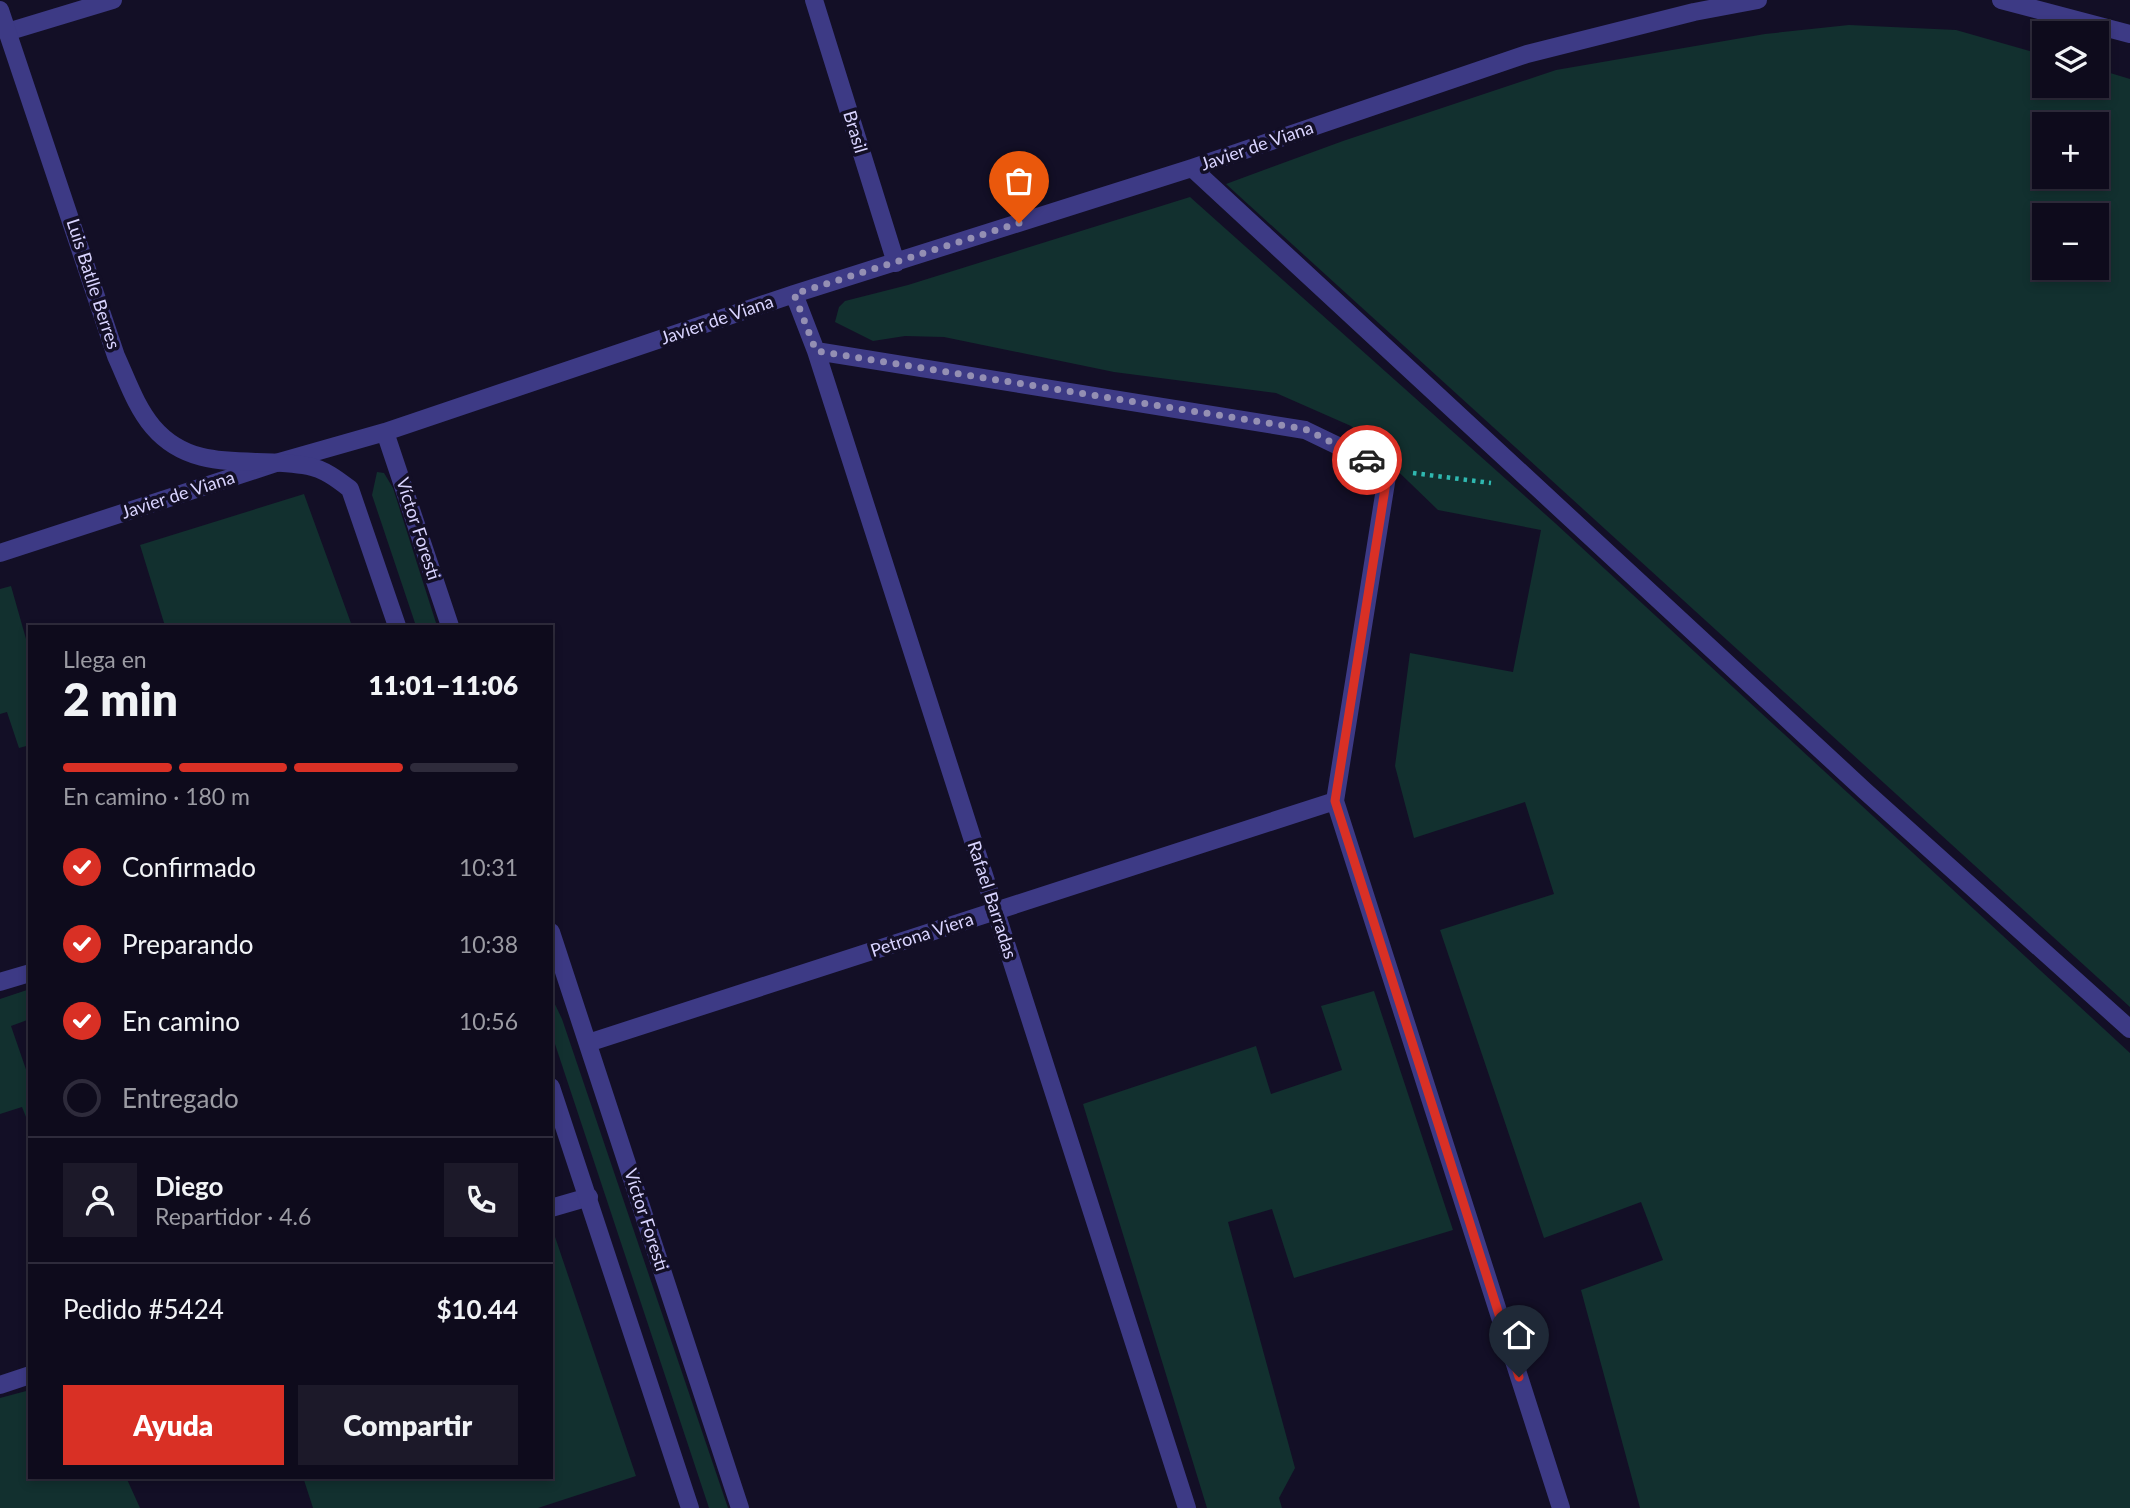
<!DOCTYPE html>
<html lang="es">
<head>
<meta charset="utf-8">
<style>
  :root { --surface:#0e0b1c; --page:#1c1929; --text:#f1f3f6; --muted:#9b9ba3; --line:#2e2b3b; --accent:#d93025 }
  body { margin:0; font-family:Lato,sans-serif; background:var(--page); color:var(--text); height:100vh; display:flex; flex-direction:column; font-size:26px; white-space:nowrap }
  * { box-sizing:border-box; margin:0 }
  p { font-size:23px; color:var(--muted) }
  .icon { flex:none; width:38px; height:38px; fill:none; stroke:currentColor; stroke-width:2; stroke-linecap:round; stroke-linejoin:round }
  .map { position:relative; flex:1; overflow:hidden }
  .panel { position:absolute; left:28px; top:625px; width:525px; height:854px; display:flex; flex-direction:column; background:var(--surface); border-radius:0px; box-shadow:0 4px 10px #0003,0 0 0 2px var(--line) }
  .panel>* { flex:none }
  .tools { position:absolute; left:2032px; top:21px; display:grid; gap:14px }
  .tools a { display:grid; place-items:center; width:77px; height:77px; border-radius:0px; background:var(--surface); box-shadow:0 4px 10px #0003,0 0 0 2px var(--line); font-size:35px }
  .pin { position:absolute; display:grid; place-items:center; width:60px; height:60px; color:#fff; margin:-72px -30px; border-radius:50% 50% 50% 0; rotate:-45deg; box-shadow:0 0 7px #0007 }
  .pin .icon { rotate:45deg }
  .courier { position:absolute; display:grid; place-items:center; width:70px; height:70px; margin:-35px; border:5px solid #d93025; border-radius:50%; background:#fff; color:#222; box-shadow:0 2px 9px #0007 }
  .headline em { font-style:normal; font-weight:800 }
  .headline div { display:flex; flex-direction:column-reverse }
  .headline { display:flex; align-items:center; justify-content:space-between; height:119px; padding:0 35px }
  h1 { font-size:46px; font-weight:800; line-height:52px }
  .bar { display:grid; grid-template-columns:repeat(4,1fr); gap:10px 7px; align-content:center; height:84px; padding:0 35px }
  .bar i { height:9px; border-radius:5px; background:var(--line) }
  .bar .selected { background:var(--accent) }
  .bar p { grid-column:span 4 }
  .line { display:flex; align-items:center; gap:18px; padding:0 35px; border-top:2px solid var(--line) }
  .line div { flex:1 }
  .round { display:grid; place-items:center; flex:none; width:74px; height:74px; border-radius:0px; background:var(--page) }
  ol { padding:0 35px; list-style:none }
  li { display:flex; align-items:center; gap:21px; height:77px }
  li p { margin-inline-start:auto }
  li .icon { padding:7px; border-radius:50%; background:var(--accent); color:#fff; stroke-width:4 }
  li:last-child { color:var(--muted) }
  li i { width:38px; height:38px; border:4px solid var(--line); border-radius:50% }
  .button { display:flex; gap:14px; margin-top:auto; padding:14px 35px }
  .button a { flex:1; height:80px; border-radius:0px; background:var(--accent); color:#fff; font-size:28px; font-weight:800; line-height:80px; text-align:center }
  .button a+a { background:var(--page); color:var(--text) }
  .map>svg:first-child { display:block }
</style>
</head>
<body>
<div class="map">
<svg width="2130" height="1508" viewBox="0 0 2130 1508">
  <rect width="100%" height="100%" fill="#130f26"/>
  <path fill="#12302f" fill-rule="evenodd" d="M1849,25L1956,30L2044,55V86H2096L2097,69L2130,79V1007L1226,184L1343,141L1556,70L1765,34ZM2044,124H2096V177H2044ZM2096,215V268H2044V215Z
    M1190,197L1555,523L2130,1053V1508H1640L1581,1290L1663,1260L1641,1202L1544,1238L1440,930L1554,894L1525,802L1414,838L1395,766L1410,653L1513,672L1541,530L1438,510L1351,426L1276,393L1114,372L944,337L905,336L873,341L835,322L839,307L845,301L908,285Z
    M377,472L384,473L393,488L437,626H416L372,495Z
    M304,494L352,626H165L140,545Z
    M11,586L30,653V745L19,748L7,712L0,714V589Z
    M30,989V1019L11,1026L30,1081V1127L22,1107L0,1114V999Z
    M1374,991L1453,1230L1294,1278L1272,1209L1228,1222L1295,1468L1279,1498L1282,1508H1207L1083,1104L1256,1046L1271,1094L1342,1070L1321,1006Z
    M551,996L562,1019L728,1508H709L551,1032Z
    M551,1225L636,1476L538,1508H313L303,1477H551Z
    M30,1390V1477H126L140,1508H0V1398Z"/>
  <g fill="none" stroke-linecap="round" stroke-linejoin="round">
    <path stroke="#2fb8b0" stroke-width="4.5" stroke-dasharray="3.5 5" stroke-linecap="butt" d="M1413,473L1491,483"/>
    <path stroke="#3d3a85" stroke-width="18" d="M814,0L896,263
      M2001,0L2130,34
      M7,32L113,0
      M1192,168L1865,791L2130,1029
      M794,294L816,351L1187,1508
      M816,351L1305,430L1388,470L1335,801L1561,1508
      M385,432L450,626
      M0,553L276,463L385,432L794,294L1192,168L1527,54L1694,12L1758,0
      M551,932L740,1508
      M0,982L30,973
      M588,1043L1335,801
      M551,1208L589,1197
      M0,1385L30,1375"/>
    <path stroke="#3d3a85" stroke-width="18" d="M0,10L116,356C127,380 136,407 153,427C195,476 254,455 308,466C324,469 337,479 350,489L397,626
      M551,1087L690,1508"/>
  </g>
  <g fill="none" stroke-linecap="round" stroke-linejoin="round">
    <path stroke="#948fb3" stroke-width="7" stroke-dasharray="0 12.6" d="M1019,223L794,294L816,351L1305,429L1367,460"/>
    <path stroke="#d93025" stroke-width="9" d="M1367,460L1388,470L1335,801L1519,1377"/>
  </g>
  <g text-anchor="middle" stroke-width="7" stroke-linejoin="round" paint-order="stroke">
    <g font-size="18" fill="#d9d4ff" stroke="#130f26">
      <text transform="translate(855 132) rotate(73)" y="6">Brasil</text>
      <text transform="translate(1257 146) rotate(-19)" y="6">Javier de Viana</text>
      <text transform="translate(93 284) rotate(72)" y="6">Luis Batlle Berres</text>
      <text transform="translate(717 320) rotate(-19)" y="6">Javier de Viana</text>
      <text transform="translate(178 495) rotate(-18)" y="6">Javier de Viana</text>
      <text transform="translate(418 529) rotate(72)" y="6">Víctor Foresti</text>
      <text transform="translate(992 900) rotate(72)" y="6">Rafael Barradas</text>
      <text transform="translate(922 935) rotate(-18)" y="6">Petrona Viera</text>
      <text transform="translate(646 1220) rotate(72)" y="6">Víctor Foresti</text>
    </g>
  </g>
</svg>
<div class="tools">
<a><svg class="icon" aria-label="layers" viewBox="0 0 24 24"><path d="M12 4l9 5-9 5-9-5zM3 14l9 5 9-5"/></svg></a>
<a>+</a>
<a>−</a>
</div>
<div class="pin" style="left:1019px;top:223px;background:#ea580c"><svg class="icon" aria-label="bag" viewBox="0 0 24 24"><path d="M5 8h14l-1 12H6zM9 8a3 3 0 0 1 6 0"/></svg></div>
<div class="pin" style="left:1519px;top:1377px;background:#1f2937"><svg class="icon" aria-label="home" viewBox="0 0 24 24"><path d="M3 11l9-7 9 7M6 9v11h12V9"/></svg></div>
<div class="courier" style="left:1367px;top:460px"><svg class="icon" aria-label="car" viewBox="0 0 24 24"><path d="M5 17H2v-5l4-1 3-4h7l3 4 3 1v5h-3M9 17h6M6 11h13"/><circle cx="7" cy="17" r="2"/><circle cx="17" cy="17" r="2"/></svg></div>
<section class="panel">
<div class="headline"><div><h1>2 min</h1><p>Llega en</p></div><em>11:01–11:06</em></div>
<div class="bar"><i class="selected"></i><i class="selected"></i><i class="selected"></i><i></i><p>En camino · 180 m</p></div>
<ol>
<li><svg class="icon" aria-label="check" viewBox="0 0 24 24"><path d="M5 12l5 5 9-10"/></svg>Confirmado<p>10:31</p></li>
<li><svg class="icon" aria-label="check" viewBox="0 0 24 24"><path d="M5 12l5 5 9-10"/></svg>Preparando<p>10:38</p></li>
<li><svg class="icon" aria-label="check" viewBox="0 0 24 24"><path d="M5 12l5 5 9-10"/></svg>En camino<p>10:56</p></li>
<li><i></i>Entregado</li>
</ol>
<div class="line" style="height:126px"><a class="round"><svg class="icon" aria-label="person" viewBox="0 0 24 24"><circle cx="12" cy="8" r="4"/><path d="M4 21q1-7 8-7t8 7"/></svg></a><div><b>Diego</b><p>Repartidor · 4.6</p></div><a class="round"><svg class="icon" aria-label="phone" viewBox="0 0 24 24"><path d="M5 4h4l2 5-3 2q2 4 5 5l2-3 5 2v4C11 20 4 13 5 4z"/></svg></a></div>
<div class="line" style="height:91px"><div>Pedido #5424</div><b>$10.44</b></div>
<div class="button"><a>Ayuda</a><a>Compartir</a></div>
</section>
</div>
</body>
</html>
